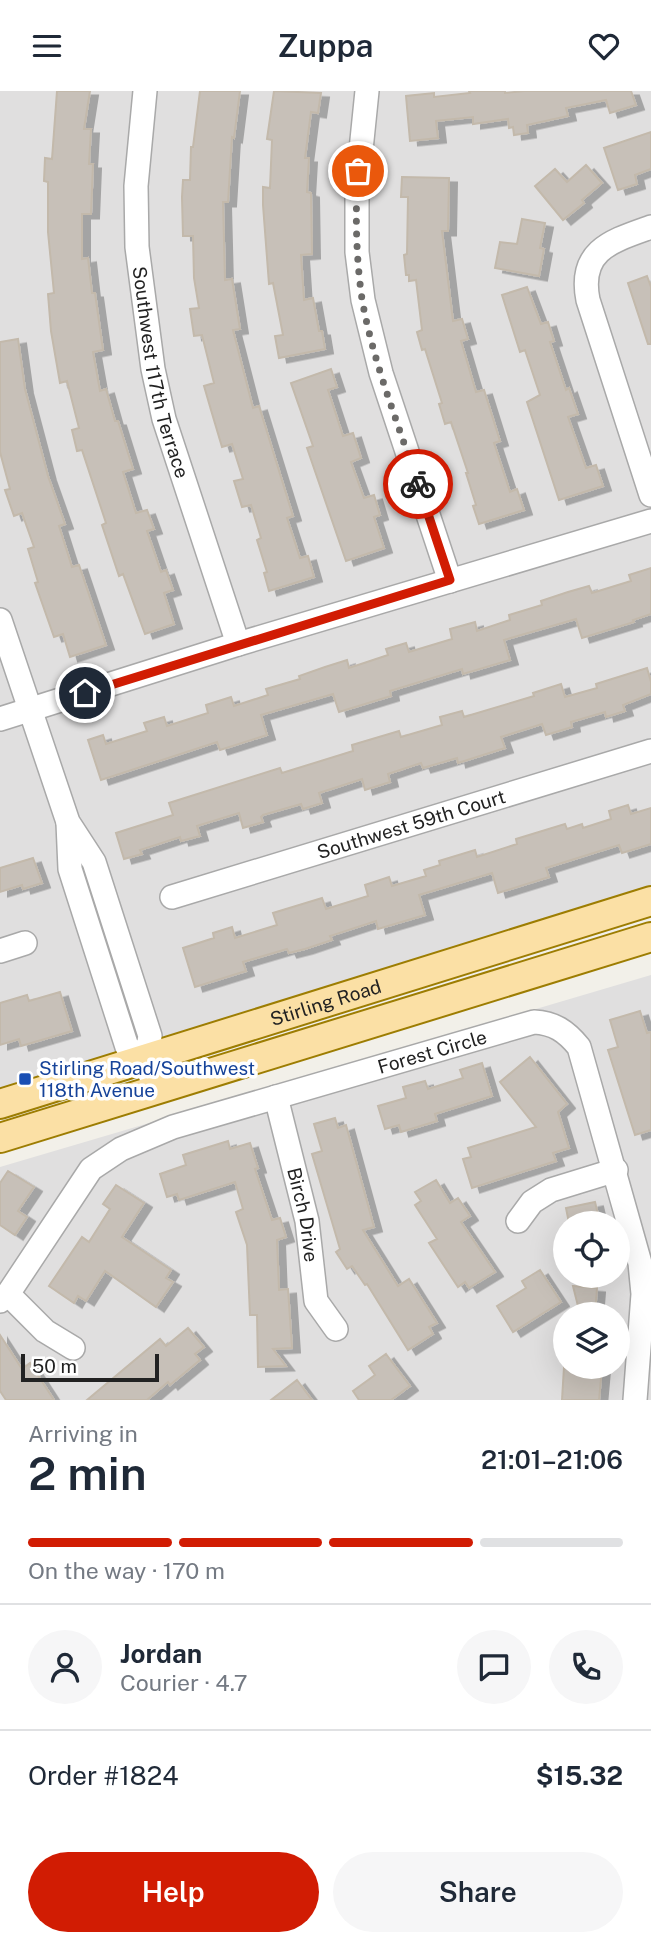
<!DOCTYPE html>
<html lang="en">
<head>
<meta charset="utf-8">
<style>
  :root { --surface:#fff; --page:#f6f6f7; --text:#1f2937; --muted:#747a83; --line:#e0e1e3; --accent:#d11c03 }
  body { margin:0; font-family:"Public Sans",sans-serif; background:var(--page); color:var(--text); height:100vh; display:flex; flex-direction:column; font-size:26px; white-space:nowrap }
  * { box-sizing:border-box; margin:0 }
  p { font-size:23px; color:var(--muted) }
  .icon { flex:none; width:38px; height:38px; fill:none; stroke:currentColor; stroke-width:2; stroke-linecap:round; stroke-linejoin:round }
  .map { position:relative; height:1309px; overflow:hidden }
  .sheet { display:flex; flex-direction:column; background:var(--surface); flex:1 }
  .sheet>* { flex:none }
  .buttons { position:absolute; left:553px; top:1120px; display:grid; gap:14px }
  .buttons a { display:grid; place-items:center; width:77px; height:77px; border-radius:50%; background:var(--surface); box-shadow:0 7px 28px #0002; font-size:35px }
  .scale { position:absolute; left:21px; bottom:18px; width:138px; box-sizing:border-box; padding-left:7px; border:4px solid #222; border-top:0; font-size:19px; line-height:24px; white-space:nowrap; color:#222; -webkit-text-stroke:5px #fff; paint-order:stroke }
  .pin { position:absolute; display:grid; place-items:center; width:60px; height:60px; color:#fff; margin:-30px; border:4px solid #fff; border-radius:50%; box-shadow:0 2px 7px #0007 }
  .courier { position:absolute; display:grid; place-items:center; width:70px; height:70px; margin:-35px; border:5px solid #d11c03; border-radius:50%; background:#fff; color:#222; box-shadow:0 2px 9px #0007 }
  .overview em { font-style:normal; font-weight:600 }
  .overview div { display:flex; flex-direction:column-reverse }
  .overview { display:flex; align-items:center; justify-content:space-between; height:119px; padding:0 28px }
  h1 { font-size:46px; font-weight:600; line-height:52px }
  .bar { display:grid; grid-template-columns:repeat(4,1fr); gap:10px 7px; align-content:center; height:84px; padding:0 28px }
  .bar i { height:9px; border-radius:5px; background:var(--line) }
  .bar .selected { background:var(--accent) }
  .bar p { grid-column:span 4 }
  .line { display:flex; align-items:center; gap:18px; padding:0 28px; border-top:2px solid var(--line) }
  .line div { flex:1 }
  .round { display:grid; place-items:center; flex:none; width:74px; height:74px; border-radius:37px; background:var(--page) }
  .action { display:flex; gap:14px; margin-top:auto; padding:14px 28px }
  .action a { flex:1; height:80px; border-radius:42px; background:var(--accent); color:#fff; font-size:28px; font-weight:600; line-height:80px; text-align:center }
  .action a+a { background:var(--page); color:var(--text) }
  header { display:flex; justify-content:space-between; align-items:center; height:91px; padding:0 28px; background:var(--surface); font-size:32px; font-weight:600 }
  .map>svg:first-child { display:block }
</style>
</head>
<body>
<header><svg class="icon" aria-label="menu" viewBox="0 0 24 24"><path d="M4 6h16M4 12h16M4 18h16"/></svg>Zuppa<svg class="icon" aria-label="heart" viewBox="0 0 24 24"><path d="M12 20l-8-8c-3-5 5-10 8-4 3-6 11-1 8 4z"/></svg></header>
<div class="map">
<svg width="651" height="1309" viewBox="0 0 651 1309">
  <defs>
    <filter id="shadow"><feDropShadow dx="8" dy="4.5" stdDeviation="0" flood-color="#0004"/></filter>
  </defs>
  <rect width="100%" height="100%" fill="#f2f0e9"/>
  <path fill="#e0dfdf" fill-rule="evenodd" d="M0,0H651V800L0,1007Z
    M651,884V1309H0V1076ZM565,1132H618V1185H565ZM565,1223H618V1276H565Z"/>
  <path fill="#c7c0b8" stroke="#c3b9ab" stroke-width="2" filter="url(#shadow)" d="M57,0H90L84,38H91L89,73H93L91,123H82V168L88,167L92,202H95L103,259L93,261L100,300L106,298L115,330H118L133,378L123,381L136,422L147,419L154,438L147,440L161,481L166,479L173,499L164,502L174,533L145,543L123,483L119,485L102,434L106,432L82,359L77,360L72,339L79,337L67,290L60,292L51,240L48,203L54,202L48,141V91L44,90L45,67L52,68Z
    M200,0H240L234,47L232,46L228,111H223L225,189L232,188L240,238L233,239L253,317L259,315L293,425L287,427L300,467L308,465L314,486L269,500L264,482L267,481L257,449L261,447L251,414L242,416L234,390L243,388L232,353L222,356L211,319L204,295L214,292L202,244L194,245L190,218L199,217L194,187L193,145H183L182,106L183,89H190L191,56H193Z
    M274,0L321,2L318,22L311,21L305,67H309L307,101L311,102L312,163L301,164L304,209L313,207L319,240H322L325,258L279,267L275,245L283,244L273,192L269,193L263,114V96L270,97L272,49L267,48Z
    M469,0H505V2L524,0H631L636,14L610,22L606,9L566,17L568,25L527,34L528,42L514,44L513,36L509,37L508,28L473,33V26L436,30L438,47L410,50L406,5L434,2V6L470,2Z
    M651,41V78L635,84L637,93L618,99L604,57Z
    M586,74L602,92L582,109L584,112L563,129L535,95L555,78L567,91Z
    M402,86L449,87L448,140H442L453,230L462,228L468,248L461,250L476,301L484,299L500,350L494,352L510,401L517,398L524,419L479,433L473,415L476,414L466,382H468L451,331L445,333L439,313L442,312L425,258L422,259L417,241L422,239L416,189L409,190V184H406L404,164L407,163L408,106H401Z
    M522,128L545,132L540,157L544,158L539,185L495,177L500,151L517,153Z
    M647,185L651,196V253H648L628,192Z
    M527,196L541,233L548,231L554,250L550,251L566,299L569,297L578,323L568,326L586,377L596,374L603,395L559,409L527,311L540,304L525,259L520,261L502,204Z
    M18,248L25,298L48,385L65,433L59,435L72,476L79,474L106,554L70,566L63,543L54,546L35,492L38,491L28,458L34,456L22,422L14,425L5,399L10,398L0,361V251Z
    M331,278L337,296L328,299L343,345L353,342L361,367L351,371L364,407L374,404L380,424L374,426L384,457L346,470L307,357L313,355L291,292Z
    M651,477V523L633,529L634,531L582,547L576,528L504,549L510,569L463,583L462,578L390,600L391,605L339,621L333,603L261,624L267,644L220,659L217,651L101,689L88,649L103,644L106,653L147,640L144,632L164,626L167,635L208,622L206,614L231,606L234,615L268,604L266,598L300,588L299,585L325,576L347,569L349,577L388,564L386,558L406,552L409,561L452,548L450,538L475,531L477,540L510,529L509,524L542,514L541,510L568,501L589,495L592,502L631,490L629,484Z
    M647,577L651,591V603L623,614L625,620L606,626L605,621L571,631L572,636L546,644L542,633L501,646L505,657L458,672L457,667L423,677L421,672L388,683L390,691L365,699L362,688L319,702L322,712L303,718L301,713L263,724L261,726L263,731L243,737L239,722L197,735L200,745L181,750L180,746L140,759L142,763L124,768L116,742L173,724L169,712L280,677L282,682L353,660L352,654L399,640L401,646L442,634L440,626L462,620L464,626L534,605L533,602L561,593L565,606L597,597L596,593Z
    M628,714L631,723L651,717V753L622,762L619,754L546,777L549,786L498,802L492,782L419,804L425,824L378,838L376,830L330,845L332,849L305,858L289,862L287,858L243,871L246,880L195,896L183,857L214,847L213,842L232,836L235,847L277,834L273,822L322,807L326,818L368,805L365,794L389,786L392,795L426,785L424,779L440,774L439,770L475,759L477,766L517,753L516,748L565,733L567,738L582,733L583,737L611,728L609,720Z
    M33,767L42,792L23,798L22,794L0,801V777Z
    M60,901L72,940L21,955L19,948L0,954V912L27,904L29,910Z
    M640,920L647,942L651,941V1039L635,1044L608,959L618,956L610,929Z
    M530,966L567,1013L558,1021L569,1057L553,1062L556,1070L472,1097L463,1068L471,1066L468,1057L536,1036L500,991Z
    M482,972L492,1005L435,1023L437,1030L401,1041L399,1034L385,1038L378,1015L406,1007L403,996L425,990L428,998L463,987L460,979Z
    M335,1027L338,1037L346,1034L374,1136L363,1139L398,1195L409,1188L437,1232L429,1236L433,1243L408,1259L367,1193L365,1194L352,1175L347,1178L336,1161L340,1158L312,1063L322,1060L314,1033Z
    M228,1050L230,1058L250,1052L258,1077L255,1078L272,1129L280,1127L286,1146L277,1149L279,1199L288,1198L292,1257L273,1258L286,1275L258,1276L257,1224H250L247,1154L236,1121L243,1118L235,1091L179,1109L177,1103L167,1106L160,1083L186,1074L183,1064Z
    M8,1080L34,1096L18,1120L27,1126L15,1144L0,1134V1092Z
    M436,1089L450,1112L458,1107L470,1125L461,1131L495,1181L469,1197L465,1191L458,1196L429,1152L437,1148L415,1114L421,1110L415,1101Z
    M116,1094L144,1112L122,1146L171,1179L166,1187L173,1191L156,1216L105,1180L86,1210L78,1205L74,1212L49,1195L82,1146L89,1151L110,1118L103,1113Z
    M595,1111L600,1132H569L566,1117Z
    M540,1179L561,1211L513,1241L497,1215L526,1197L522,1190Z
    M573,1195L597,1197L595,1223H580Z
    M188,1237L204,1256L195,1263L200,1269L170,1294L168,1291L147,1309H87L160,1248L166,1255Z
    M0,1244L22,1278L30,1272L54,1309H6L0,1300Z
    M386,1263L410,1295L391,1309H359L353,1300L375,1284L369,1275Z
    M564,1276H602L599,1309H562Z
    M297,1289L312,1309H271Z"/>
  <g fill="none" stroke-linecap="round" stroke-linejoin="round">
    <defs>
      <g id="minor">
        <path id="s1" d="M145,0L136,95L137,156L153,278L164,328L238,553"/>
        <path d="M367,0L357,98V161L363,209L381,282L450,490"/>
        <path d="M651,136C612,150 578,159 588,209L651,404"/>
        <path d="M0,529L68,731L94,771L150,945L146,969L155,1000"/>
        <path d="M0,628L238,553L651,430"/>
        <path d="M68,732L70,778L127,956L146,969"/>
        <path id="s2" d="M172,806L651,660"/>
        <path d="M0,860L25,852"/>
        <path id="s3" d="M276,1006L307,1130L316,1210L336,1238"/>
        <path d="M518,1130L532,1111L551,1099L616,1079"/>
        <path d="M8,1203L45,1240L73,1257"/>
        <path id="s4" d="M0,1210L8,1203L91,1078L121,1058L173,1036L534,931C554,932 566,940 579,956L640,1172L643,1203L635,1309"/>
      </g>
      <g id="major">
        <path id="s5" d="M0,1013L651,810"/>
        <path d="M0,1047L651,846"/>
      </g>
    </defs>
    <use href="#minor" stroke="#a9a9a9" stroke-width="26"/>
    <use href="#major" stroke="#9d7d02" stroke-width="32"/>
    <use href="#minor" stroke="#fff" stroke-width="23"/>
    <use href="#major" stroke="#fbe0a5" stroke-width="28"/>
  </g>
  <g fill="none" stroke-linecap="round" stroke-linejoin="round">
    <path stroke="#6b6a68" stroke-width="7" stroke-dasharray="0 12.6" d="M358,80C355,122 356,166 362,208C373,271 398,332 418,393"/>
    <path stroke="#d11c03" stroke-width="9" d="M85,602L450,489L418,393"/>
  </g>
  <rect fill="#1a4fb4" stroke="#fff" stroke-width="2.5" x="18" y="981" width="14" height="14" rx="3.5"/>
  <g text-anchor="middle" stroke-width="7" stroke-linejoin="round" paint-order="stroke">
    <g font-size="19" fill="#222" stroke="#fff">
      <text dy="7" stroke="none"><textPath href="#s1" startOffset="284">Southwest 117th Terrace</textPath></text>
      <text dy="7" stroke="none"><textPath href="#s2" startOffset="250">Southwest 59th Court</textPath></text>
      <text dy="7" stroke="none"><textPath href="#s5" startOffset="341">Stirling Road</textPath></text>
      <text dy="7" stroke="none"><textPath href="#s4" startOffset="523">Forest Circle</textPath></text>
      <text dy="7" stroke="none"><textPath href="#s3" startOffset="121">Birch Drive</textPath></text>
    </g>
    <g font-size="19" fill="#164399" stroke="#fff" text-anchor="start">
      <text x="39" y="984">Stirling Road/Southwest<tspan x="39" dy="22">118th Avenue</tspan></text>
    </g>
  </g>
</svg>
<div class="buttons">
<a><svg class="icon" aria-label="locate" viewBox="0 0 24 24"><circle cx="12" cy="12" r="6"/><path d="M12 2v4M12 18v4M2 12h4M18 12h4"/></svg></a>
<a><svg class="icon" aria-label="layers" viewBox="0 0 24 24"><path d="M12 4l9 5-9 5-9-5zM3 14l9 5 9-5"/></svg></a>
</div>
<div class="scale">50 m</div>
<div class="pin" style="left:358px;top:80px;background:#ea580c"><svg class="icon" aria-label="bag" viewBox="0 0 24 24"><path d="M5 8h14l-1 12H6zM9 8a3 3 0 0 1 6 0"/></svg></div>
<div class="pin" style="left:85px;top:602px;background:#1f2937"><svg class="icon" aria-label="home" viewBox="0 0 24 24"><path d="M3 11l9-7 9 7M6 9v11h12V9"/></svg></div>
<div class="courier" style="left:418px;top:393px"><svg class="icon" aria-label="bike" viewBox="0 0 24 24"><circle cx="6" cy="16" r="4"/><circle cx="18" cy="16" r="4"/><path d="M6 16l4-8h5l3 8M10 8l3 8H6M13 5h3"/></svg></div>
</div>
<section class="sheet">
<div class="overview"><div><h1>2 min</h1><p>Arriving in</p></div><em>21:01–21:06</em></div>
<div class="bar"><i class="selected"></i><i class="selected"></i><i class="selected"></i><i></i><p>On the way · 170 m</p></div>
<div class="line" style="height:126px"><a class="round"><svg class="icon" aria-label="person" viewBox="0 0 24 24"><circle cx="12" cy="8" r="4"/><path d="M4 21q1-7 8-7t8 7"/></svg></a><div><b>Jordan</b><p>Courier · 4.7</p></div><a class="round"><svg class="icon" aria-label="chat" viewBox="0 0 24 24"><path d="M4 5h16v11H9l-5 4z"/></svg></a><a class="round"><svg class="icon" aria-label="phone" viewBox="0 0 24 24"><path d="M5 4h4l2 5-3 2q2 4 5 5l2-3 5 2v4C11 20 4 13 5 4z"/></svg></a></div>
<div class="line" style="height:91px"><div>Order #1824</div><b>$15.32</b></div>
<div class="action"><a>Help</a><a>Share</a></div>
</section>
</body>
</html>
